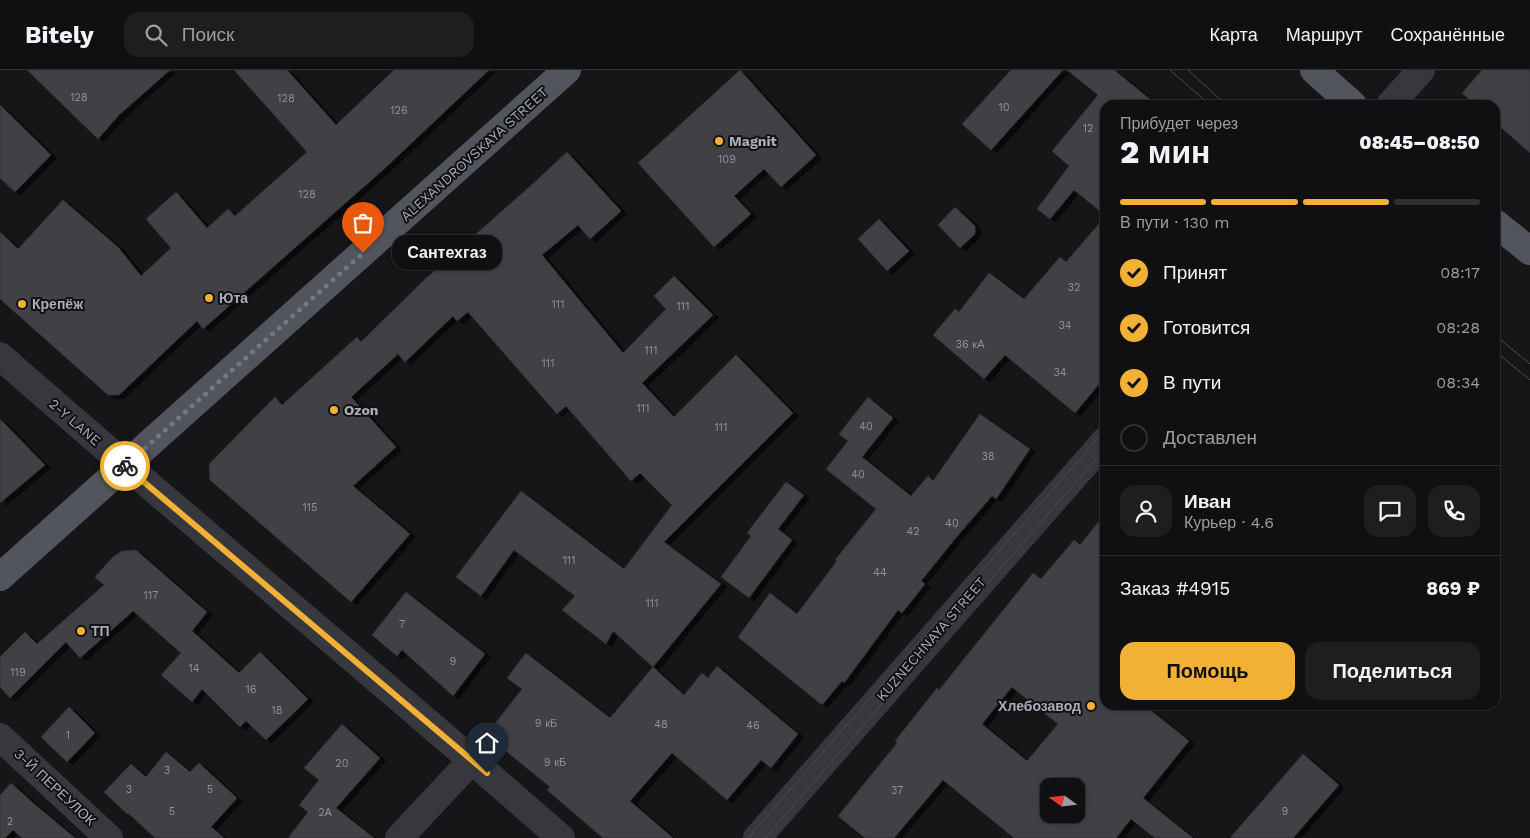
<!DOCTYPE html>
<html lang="ru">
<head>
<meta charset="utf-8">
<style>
  :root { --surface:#101012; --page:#1e1e20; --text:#f1f3f6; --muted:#9c9d9f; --line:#303032; --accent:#f2b134 }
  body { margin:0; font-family:"Work Sans",sans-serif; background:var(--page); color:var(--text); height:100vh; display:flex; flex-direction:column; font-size:19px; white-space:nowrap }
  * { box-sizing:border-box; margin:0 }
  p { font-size:16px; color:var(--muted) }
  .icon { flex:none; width:28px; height:28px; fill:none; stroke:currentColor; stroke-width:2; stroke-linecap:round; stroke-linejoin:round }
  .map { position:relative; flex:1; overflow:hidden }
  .side { position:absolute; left:1100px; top:30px; width:400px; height:610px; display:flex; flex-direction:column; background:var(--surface); border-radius:15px; box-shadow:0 1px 4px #0004,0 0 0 1px var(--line) }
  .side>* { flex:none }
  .needle { width:32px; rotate:285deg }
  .controls { position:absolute; left:1040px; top:708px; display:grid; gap:10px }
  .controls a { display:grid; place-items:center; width:45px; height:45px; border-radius:10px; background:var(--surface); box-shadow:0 1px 4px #0004,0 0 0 1px var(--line); font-size:25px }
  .pin { position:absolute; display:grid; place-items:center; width:42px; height:42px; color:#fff; margin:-51px -21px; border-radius:50% 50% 50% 0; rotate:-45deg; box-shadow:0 0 5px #0007 }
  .pin .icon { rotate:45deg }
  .courier { position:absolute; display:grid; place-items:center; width:50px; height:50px; margin:-25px; border:4px solid #f2b134; border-radius:50%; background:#fff; color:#222; box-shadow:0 1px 6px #0007 }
  .bubble { position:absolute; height:35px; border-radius:15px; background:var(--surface); box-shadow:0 1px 4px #0004,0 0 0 1px var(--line); font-size:16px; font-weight:800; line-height:35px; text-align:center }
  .summary em { font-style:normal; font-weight:800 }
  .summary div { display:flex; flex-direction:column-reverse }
  .summary { display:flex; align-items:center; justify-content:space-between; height:85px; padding:0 20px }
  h1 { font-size:32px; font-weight:800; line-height:38px }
  .bar { display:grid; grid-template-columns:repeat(4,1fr); gap:8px 5px; align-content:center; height:60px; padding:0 20px }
  .bar i { height:6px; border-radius:4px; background:var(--line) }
  .bar .current { background:var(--accent) }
  .bar p { grid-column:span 4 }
  .line { display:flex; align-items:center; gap:12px; padding:0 20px; border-top:1px solid var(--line) }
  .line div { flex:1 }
  .round { display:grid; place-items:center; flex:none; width:52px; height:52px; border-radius:15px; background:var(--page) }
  ol { padding:0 20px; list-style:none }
  li { display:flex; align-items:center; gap:15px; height:55px }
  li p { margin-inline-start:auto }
  li .icon { padding:5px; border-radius:50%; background:var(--accent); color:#111; stroke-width:4 }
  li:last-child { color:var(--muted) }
  li i { width:28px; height:28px; border:2px solid var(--line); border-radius:50% }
  .button { display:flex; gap:10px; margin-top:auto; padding:10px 20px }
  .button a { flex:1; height:58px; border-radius:15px; background:var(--accent); color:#111; font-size:20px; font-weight:800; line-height:58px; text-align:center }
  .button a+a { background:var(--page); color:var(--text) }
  header { display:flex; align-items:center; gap:30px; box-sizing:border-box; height:70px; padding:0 25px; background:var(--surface); border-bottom:1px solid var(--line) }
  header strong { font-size:24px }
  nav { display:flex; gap:28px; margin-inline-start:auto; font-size:18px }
  .search { width:350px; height:45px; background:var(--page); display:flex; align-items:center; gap:12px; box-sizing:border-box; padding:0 18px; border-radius:15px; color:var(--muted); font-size:19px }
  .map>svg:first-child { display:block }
</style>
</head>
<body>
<header>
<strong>Bitely</strong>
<div class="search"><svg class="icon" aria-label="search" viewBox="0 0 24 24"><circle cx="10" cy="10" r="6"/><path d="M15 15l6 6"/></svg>Поиск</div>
<nav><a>Карта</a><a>Маршрут</a><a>Сохранённые</a></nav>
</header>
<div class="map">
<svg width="1530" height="768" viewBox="0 0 1530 768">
  <defs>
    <filter id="shadow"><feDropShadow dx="5.5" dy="3" stdDeviation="0" flood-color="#0009"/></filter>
  </defs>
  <rect width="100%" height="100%" fill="#161618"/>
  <path fill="#404145" stroke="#303034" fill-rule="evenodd" filter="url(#shadow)" d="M27,0H170L119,45L98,69Z
    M234,0H287L336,55L394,0H489L384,99L203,259L197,251L119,325H108L0,229V162L18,179L63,130L118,177L141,206L171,178L146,149L176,122L207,158L228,139L235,146L307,82Z
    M740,0L816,85L781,117L764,99L734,126L751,144L714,177L638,93Z
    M1011,0H1063L991,80L962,54Z
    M1067,0H1114L1157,35H1105V145L1074,120L1050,149L1037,139L1069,96L1052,81L1098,25Z
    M1482,0H1530V83L1495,52V35H1476L1462,23Z
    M0,35L51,85L15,122L0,108Z
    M567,82L621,141L590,169L578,155L542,185L623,283L666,239L654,226L674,206L713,245L642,313L674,347L736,285L793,343L664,472L721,514L653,597L613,561L606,574L562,540L575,526L514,480L481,526L456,507L521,421L624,499L672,435L640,403L631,411L566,336L557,344L468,242L457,251L453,246L405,292L398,284L351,327L396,377L353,416L410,464L351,532L210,410L209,394L275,327L282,335L357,267L361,272L423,211L537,110Z
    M955,137L975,156V164L960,178L938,155Z
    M1105,147V307L1075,343L1005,285L984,309L933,265L955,239L959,242L989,203L1024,229L1060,187L1066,192Z
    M879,149L909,181L887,201L858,169Z
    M868,327L893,348L862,387L911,426L928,406L933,411L980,344L1030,379L996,429L992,426L954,470L921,511L925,514L902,543L898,540L844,613L842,611L822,635L738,567L770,523L797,544L837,491L835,490L876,439L826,399L848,371L839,364Z
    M0,349L45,395L0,433Z
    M786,412L804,425L778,459L792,470L749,528L721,507L751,466L747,463Z
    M1105,444V635H1144L1189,671L1143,728L1193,768H1155L1131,749L1116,768H1014L943,710L894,768H865L838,746L897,673L895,671L937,618L939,620L1033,503L1041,509L1074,470L1080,475ZM1012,617L1058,654L1027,691L982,654ZM1049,716H1076V744H1049Z
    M136,480L207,542L192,561L239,603L260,582L308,629L266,670L246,651L240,657L202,619L192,632L161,605L181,583L133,541L80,588L66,572L10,628L0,617V587L25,562L37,574L104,515L95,507L113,487L122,481Z
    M406,522L485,584L453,626L402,580L397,586L372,565Z
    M526,583L610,648L653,597L684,625L702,603L708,608L717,596L798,664L771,698L761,690L727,730L672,683L630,731L673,768H603L547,720L550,717L486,665L522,619L507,608Z
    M69,637L95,663L67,692L41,667Z
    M342,654L380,688L336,738L374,768H288L308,742L299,735L319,710L304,698Z
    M166,682L190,702L199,693L237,728L211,757L224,768H155L128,743L127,744L104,722L131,694L146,707Z
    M1303,684L1339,715L1293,768H1230Z
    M11,713L32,732L75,768H22L13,760L5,768H0V725Z"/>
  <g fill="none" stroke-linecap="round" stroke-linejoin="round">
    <path stroke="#37383d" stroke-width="28" d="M1390,35L1421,0
      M0,286C185,449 376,605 561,768
      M0,667L109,768
      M399,768L472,690
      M757,768L1105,371"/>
    <path stroke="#53555c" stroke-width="28" d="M1314,0L1353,35
      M1495,153L1530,181
      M0,507L567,0"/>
    <path stroke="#4a4c52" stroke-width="1" d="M1170,0L1210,35
      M1188,0L1226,35
      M1495,265L1530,294
      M1495,281L1530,310
      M748,768L1105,360
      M765,768L1105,379"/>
  </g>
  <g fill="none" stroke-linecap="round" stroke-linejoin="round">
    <path stroke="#757880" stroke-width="5" stroke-dasharray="0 9" d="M125,396L363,183"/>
    <path stroke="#f2b134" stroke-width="6" d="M125,396L487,703"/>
  </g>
  <g fill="#f2b134" stroke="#111113" stroke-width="2">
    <circle cx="719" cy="71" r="5"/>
    <circle cx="209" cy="228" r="5"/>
    <circle cx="22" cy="234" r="5"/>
    <circle cx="334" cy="340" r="5"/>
    <circle cx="81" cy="561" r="5"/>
    <circle cx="1091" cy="636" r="5"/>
  </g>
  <g text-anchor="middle" stroke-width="4" stroke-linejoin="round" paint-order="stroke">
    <g font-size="11" fill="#8e929b">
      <text x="79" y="31">128</text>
      <text x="286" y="32">128</text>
      <text x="1004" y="41">10</text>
      <text x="399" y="44">126</text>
      <text x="1088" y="62">12</text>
      <text x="727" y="93">109</text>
      <text x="307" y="128">128</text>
      <text x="1074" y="221">32</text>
      <text x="558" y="238">111</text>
      <text x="683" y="240">111</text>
      <text x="1065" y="259">34</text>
      <text x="970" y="278">36 кА</text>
      <text x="651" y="284">111</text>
      <text x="548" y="297">111</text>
      <text x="1060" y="306">34</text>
      <text x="643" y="342">111</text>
      <text x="866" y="360">40</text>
      <text x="721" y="361">111</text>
      <text x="988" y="390">38</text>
      <text x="858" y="408">40</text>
      <text x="310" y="441">115</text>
      <text x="952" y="457">40</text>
      <text x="913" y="465">42</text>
      <text x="569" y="494">111</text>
      <text x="880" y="506">44</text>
      <text x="151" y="529">117</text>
      <text x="652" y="537">111</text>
      <text x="402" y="558">7</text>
      <text x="453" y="595">9</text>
      <text x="194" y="602">14</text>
      <text x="18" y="606">119</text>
      <text x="251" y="623">16</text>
      <text x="277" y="644">18</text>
      <text x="546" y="657">9 кБ</text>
      <text x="661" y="658">48</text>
      <text x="753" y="659">46</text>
      <text x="68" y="669">1</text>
      <text x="555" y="696">9 кБ</text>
      <text x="342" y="697">20</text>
      <text x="167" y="704">3</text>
      <text x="129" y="723">3</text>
      <text x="210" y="723">5</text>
      <text x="897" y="724">37</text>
      <text x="172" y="745">5</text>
      <text x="1285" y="745">9</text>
      <text x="325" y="746">2А</text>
      <text x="10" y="755">2</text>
    </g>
    <g font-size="14" font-weight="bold" fill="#a8adb8" stroke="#111113" text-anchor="start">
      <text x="729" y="76">Magnit</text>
      <text x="219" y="233">Юта</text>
      <text x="32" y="239">Крепёж</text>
      <text x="344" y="345">Ozon</text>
      <text x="91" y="566">ТП</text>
      <text x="1081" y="641" text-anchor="end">Хлебозавод</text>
    </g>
    <g font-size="14" fill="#a8adb8" stroke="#111113">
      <text transform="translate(474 84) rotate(-42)" y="5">ALEXANDROVSKAYA STREET</text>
      <text transform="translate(75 352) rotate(41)" y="5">2-Y LANE</text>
      <text transform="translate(931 569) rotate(-49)" y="5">KUZNECHNAYA STREET</text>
      <text transform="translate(55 717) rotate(43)" y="5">3-Й ПЕРЕУЛОК</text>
    </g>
  </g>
</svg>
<div class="controls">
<a><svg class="needle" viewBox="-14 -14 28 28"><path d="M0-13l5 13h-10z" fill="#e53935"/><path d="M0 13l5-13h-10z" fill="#9c9d9f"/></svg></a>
</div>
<div class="pin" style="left:363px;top:183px;background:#ea580c"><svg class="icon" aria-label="bag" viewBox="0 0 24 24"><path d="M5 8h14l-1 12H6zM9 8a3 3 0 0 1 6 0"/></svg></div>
<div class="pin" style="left:487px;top:703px;background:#1f2937"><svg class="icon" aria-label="home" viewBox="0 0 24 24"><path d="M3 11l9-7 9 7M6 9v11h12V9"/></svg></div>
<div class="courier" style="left:125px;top:396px"><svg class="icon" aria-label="bike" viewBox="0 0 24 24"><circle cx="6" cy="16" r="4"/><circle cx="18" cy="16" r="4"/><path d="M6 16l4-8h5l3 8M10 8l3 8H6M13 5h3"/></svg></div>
<div class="bubble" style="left:392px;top:165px;width:110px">Сантехгаз</div>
<section class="side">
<div class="summary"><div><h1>2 мин</h1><p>Прибудет через</p></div><em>08:45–08:50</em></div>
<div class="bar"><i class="current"></i><i class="current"></i><i class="current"></i><i></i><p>В пути · 130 m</p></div>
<ol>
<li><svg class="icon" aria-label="check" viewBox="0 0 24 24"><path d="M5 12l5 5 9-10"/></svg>Принят<p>08:17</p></li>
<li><svg class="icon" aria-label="check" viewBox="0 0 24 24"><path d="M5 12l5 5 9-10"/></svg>Готовится<p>08:28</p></li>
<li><svg class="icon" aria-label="check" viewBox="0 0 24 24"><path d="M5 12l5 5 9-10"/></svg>В пути<p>08:34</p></li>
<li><i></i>Доставлен</li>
</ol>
<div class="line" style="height:90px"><a class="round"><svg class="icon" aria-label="person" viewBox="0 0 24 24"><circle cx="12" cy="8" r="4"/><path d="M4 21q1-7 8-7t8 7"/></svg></a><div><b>Иван</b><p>Курьер · 4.6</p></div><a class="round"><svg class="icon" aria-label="chat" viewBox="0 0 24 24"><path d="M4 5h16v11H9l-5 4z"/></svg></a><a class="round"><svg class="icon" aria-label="phone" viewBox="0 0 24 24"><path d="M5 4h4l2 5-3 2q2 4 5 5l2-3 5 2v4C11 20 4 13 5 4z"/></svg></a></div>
<div class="line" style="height:65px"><div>Заказ #4915</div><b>869 ₽</b></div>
<div class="button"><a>Помощь</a><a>Поделиться</a></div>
</section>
</div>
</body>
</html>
